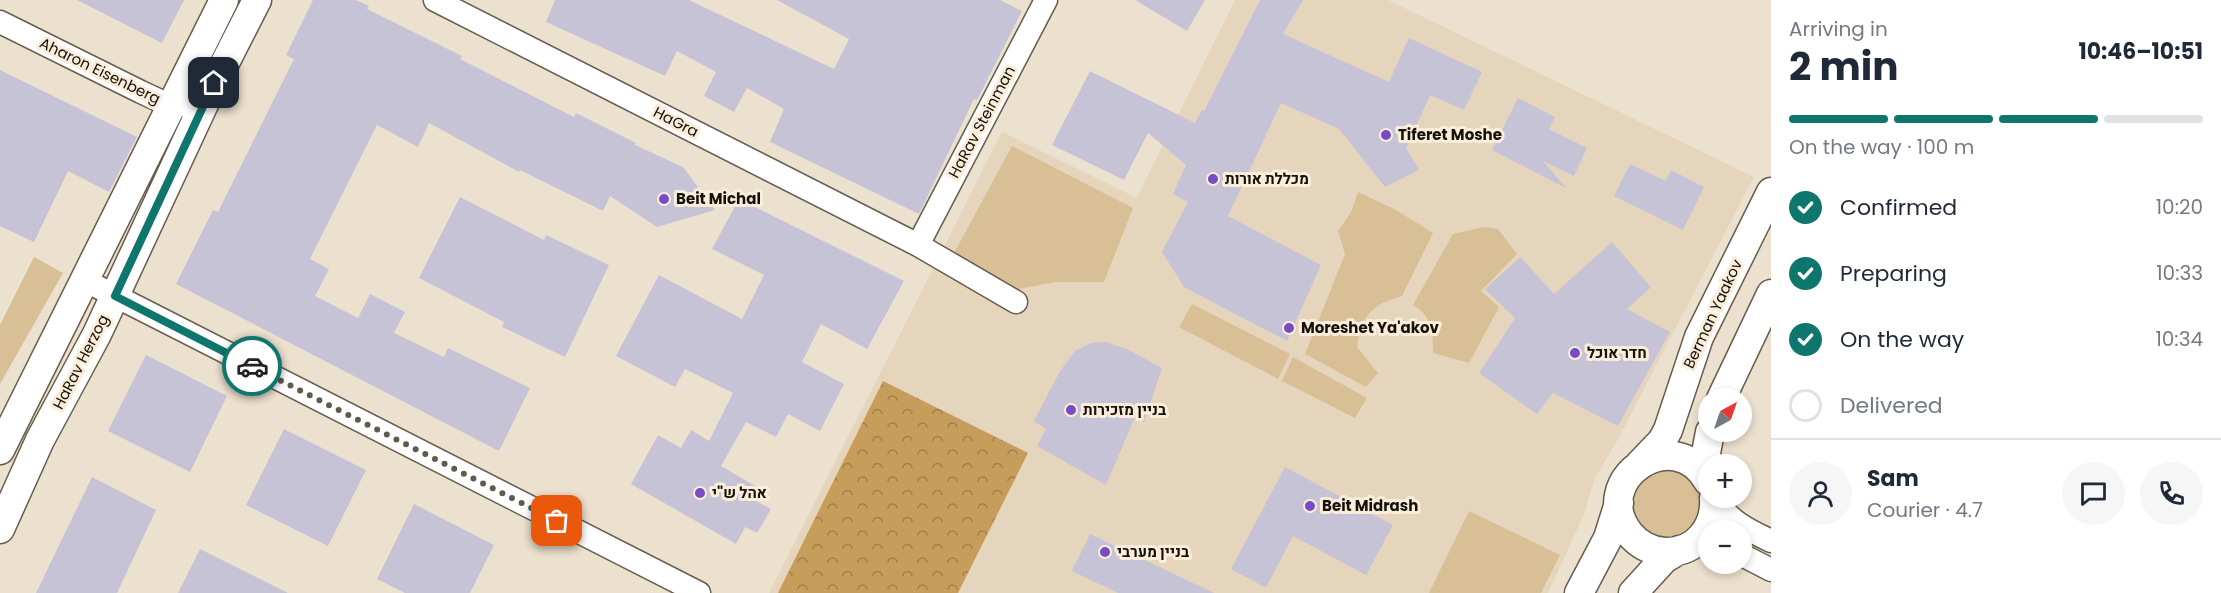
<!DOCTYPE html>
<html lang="en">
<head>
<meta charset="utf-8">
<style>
  :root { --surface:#fff; --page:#f6f6f7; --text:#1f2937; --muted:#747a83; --line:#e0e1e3; --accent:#0f766e }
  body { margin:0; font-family:Poppins,Heebo,sans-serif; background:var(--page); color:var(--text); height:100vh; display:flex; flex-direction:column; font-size:22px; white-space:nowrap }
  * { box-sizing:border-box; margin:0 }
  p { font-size:20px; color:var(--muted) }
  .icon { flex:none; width:33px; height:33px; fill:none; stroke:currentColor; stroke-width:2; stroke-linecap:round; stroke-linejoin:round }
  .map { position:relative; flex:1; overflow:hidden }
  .sheet { display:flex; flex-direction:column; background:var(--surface); width:450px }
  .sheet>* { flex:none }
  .needle { width:39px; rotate:40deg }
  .controls { position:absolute; left:1698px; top:388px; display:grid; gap:12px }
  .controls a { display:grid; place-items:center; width:54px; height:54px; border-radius:50%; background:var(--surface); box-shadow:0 3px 9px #0003; font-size:30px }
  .pin { position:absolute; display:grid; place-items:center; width:51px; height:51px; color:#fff; margin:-26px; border-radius:12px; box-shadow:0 3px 9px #0006 }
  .courier { position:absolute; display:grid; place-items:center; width:60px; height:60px; margin:-30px; border:4px solid #0f766e; border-radius:50%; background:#fff; color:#222; box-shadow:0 2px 8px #0007 }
  .overview em { font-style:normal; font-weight:700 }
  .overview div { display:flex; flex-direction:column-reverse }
  .overview { display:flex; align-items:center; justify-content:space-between; height:102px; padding:0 18px }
  h1 { font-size:39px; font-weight:700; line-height:45px }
  .bar { display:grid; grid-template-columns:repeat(4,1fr); gap:9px 6px; align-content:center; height:72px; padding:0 18px }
  .bar i { height:8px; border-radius:4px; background:var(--line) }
  .bar .selected { background:var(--accent) }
  .bar p { grid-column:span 4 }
  .line { display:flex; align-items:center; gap:15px; padding:0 18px; border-top:2px solid var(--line) }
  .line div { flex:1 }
  .round { display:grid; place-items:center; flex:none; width:63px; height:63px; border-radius:32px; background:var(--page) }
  ol { padding:0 18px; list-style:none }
  li { display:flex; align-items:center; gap:18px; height:66px }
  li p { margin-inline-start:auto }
  li .icon { padding:6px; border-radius:50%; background:var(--accent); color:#fff; stroke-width:4 }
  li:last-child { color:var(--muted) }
  li i { width:33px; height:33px; border:3px solid var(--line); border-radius:50% }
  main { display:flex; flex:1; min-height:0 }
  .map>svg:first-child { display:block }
</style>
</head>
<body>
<main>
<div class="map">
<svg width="1771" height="593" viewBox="0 0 1771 593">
  <defs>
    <pattern id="forest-crowns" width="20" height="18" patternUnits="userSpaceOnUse" patternTransform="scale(1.5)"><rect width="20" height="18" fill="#c69d5b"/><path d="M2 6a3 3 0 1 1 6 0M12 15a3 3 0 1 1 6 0" fill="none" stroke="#a07f49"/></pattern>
  </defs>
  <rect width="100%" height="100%" fill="#ece0ce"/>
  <path fill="#e5d5bc" d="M1235,0H1388L1754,177L1617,441L1595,478L1584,514L1548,593H769L1002,132L1137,198Z"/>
  <path fill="url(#forest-crowns)" d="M883,381L1028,453L958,593H778Z"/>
  <path fill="#d9bf96" d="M1012,146L1133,208L1104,282H1055L1013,290L953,255Z
    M1358,192L1396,210L1433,233L1402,296C1371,305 1362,315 1357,347L1378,373L1366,387L1305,354L1345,254L1338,231L1351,212Z
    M1483,227L1498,229L1517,254L1481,291L1499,307L1469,363L1433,353C1433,332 1432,316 1413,305L1453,234Z
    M34,257L63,273L0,384V325Z
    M1192,304L1290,354L1278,379L1179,327Z
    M1293,357L1367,398L1355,418L1282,381Z
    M1652,470L1684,471L1705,495L1689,540L1640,536L1628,499Z
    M1469,511L1560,555L1541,593H1429Z"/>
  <path fill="#c7c3d6" d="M77,0H184L162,43Z
    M313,0H356L369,6L367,9L462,56L460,59L513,86L574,117L576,113L636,143L635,145L683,167L715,210L657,227L610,196L603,211L520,170L519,172L429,123L418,147L377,125L310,259L329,269L315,296L358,318L370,294L405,312L394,333L444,357L448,348L530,388L499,451L176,284L213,210L218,212L294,59L286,55Z
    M555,0H689L834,69L849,39L777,0H1000L1022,11L977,100L974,99L919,214L770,142L784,109L747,88L734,112L704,96L716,72L677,51L665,76L546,22Z
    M1135,0H1205L1187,31Z
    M1260,0H1303L1283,34L1389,82L1409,38L1482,72L1464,110L1430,95L1406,148L1419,170L1385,187L1339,129L1281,103L1228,216L1321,265L1287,341L1184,287L1162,252L1188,202L1173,194L1186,165L1148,133L1124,180L1052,145L1090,71L1195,123L1202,110L1204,111Z
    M0,70L137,137L109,192L68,171L34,242L0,226Z
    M1518,98L1555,117L1549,129L1587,148L1574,176L1543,161L1566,188L1492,150Z
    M1630,164L1666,181L1671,170L1704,187L1683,230L1614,196Z
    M460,197L544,240L546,235L609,265L565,357L502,327L504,322L419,278Z
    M739,199L904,281L867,349L821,324L802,362L844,384L820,431L788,414L776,437L746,422L721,466L757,487L751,498L771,509L757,533L745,527L736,544L631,484L658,435L681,448L691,430L709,441L733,393L685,369L675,387L616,356L659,275L742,319L764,275L712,249Z
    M1612,242L1651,287L1627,309L1670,332L1618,426L1553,393L1537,414L1479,373L1515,318L1485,289L1520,257L1554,294Z
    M1106,342L1127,349L1162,368L1144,422L1135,417L1106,485L1037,446L1046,429L1034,421L1060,371L1075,351L1091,343Z
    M146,355L227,396L190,472L108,431Z
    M284,429L366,470L328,546L246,505Z
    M1285,467L1393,525L1366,575L1293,536L1266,588L1231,569Z
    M92,477L156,510L117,593H36Z
    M414,504L494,545L470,593H405L377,579Z
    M1090,534L1214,593H1118L1072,571Z
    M200,549L288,593H178Z"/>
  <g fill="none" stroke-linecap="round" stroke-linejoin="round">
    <defs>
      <path id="minor" d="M435,0L918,245L1016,302
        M0,22L141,92L171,106L186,105
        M918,245L1046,0
        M86,281L699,593
        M1715,499C1729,521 1748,530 1771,541
        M1742,555L1771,570"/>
      <path id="tertiary" d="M1721,399L1771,294
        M0,450L224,0
        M1639,465L1662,441L1668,430L1699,337L1771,192
        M1707,477L1706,453L1710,432
        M1708,481C1674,421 1588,480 1629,533C1638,544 1650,551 1665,552C1696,553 1716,527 1714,498
        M0,529L40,440L97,334L204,104L257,0
        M1579,593L1608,538L1619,503
        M1633,593L1664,559L1679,550"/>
    </defs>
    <use href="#minor" stroke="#665c4d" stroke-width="25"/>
    <use href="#tertiary" stroke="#665c4d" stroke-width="31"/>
    <use href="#minor" stroke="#fff" stroke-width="22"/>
    <use href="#tertiary" stroke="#fff" stroke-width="28"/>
  </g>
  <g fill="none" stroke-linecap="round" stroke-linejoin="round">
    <path stroke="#60594f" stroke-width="6" stroke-dasharray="0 10.8" d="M252,366L557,521"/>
    <path stroke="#0f766e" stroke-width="8" d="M214,83L115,296L252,366"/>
  </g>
  <g fill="#774cc5" stroke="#faeedb" stroke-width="2">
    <circle cx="1386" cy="135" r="6"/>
    <circle cx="1213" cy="179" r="6"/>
    <circle cx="664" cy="199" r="6"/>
    <circle cx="1289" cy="328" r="6"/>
    <circle cx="1575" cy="353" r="6"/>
    <circle cx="1071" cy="410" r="6"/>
    <circle cx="700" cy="493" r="6"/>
    <circle cx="1310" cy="506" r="6"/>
    <circle cx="1105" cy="552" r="6"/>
  </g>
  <g text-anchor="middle" stroke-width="6" stroke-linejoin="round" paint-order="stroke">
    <g font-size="15" fill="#15110b" stroke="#faeedb">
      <text transform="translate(100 71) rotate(26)" y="5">Aharon Eisenberg</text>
      <text transform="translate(676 122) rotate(27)" y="5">HaGra</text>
      <text transform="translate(982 122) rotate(-62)" y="5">HaRav Steinman</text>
      <text transform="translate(1713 314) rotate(-65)" y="5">Berman Yaakov</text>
      <text transform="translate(81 362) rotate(-63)" y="5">HaRav Herzog</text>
    </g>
    <g font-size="15" font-weight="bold" fill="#15110b" stroke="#faeedb" text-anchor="start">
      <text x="1398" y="140">Tiferet Moshe</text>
      <text x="1225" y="184">מכללת אורות</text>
      <text x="676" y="204">Beit Michal</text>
      <text x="1301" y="333">Moreshet Ya'akov</text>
      <text x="1587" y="358">חדר אוכל</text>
      <text x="1083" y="415">בניין מזכירות</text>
      <text x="712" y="498">אהל ש"י</text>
      <text x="1322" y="511">Beit Midrash</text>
      <text x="1117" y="557">בניין מערבי</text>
    </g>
  </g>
</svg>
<div class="controls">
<a><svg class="needle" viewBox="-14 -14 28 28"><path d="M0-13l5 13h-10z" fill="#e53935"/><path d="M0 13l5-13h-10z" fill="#747a83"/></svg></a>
<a>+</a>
<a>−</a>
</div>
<div class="pin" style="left:557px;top:521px;background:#ea580c"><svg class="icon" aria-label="bag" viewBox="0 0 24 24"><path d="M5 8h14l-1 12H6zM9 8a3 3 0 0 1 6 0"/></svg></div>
<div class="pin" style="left:214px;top:83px;background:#1f2937"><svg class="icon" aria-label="home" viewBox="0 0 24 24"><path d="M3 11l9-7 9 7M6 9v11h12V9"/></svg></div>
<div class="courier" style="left:252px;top:366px"><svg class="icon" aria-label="car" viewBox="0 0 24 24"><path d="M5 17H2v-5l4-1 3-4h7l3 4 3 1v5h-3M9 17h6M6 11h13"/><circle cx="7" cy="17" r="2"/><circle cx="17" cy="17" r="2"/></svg></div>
</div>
<section class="sheet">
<div class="overview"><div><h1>2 min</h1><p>Arriving in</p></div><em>10:46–10:51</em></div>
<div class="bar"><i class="selected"></i><i class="selected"></i><i class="selected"></i><i></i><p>On the way · 100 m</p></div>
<ol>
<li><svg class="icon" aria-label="check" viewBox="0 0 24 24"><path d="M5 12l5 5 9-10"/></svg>Confirmed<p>10:20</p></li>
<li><svg class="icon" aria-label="check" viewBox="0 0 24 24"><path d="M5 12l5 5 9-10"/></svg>Preparing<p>10:33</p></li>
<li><svg class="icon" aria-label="check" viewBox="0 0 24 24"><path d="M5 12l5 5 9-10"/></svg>On the way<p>10:34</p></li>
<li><i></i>Delivered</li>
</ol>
<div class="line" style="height:108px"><a class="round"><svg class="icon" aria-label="person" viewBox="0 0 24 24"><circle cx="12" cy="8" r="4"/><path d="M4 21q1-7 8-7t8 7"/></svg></a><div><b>Sam</b><p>Courier · 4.7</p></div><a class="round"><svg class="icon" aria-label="chat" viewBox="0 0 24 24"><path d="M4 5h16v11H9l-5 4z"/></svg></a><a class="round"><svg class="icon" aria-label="phone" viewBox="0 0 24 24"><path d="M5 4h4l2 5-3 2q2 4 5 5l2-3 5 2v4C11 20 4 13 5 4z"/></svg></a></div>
</section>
</main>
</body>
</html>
